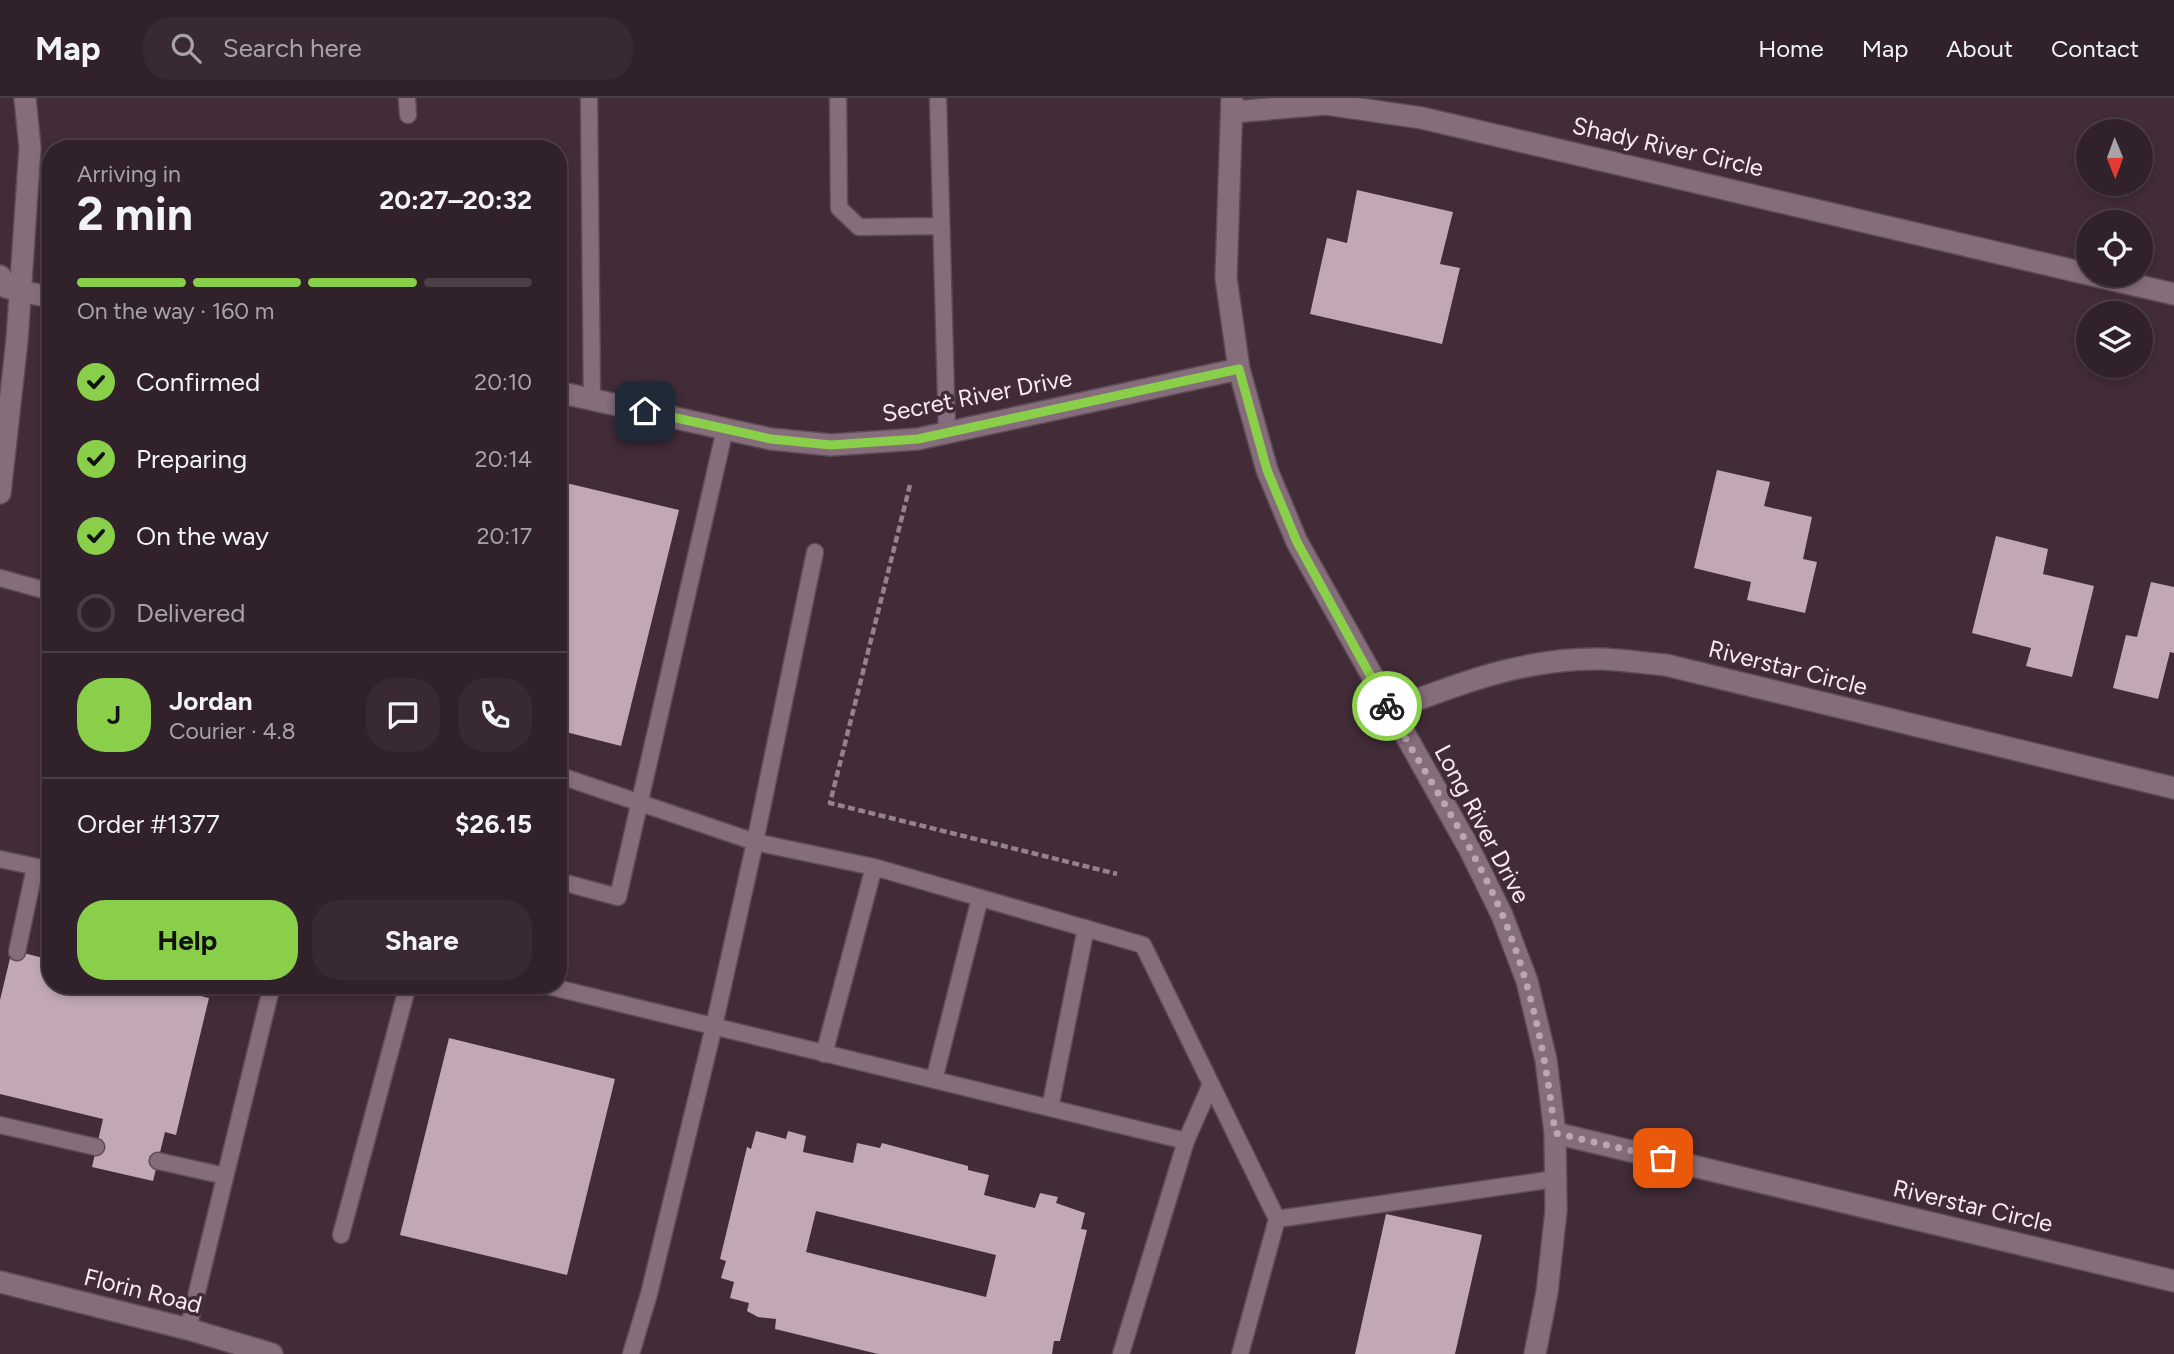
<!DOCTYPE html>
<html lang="en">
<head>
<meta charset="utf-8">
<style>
  :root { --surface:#31212a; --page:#392932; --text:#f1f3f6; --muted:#a8a3a8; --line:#4c3e47; --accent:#89cf49 }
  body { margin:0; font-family:Figtree,sans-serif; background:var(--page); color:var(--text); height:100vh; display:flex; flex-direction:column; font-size:26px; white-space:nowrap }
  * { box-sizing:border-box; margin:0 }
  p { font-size:23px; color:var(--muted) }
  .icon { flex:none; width:38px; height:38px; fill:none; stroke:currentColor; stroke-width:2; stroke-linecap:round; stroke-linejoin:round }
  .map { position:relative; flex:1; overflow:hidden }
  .details { position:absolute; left:42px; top:42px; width:525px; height:854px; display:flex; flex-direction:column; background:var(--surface); border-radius:28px; box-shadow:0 4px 10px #0003,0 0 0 2px var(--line) }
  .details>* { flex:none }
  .needle { width:46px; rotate:179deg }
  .controls { position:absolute; left:2076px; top:21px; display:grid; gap:14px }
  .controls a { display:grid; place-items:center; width:77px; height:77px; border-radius:50%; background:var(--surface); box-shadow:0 4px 10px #0003,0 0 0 2px var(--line); font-size:35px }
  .pin { position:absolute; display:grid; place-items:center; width:60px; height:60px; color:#fff; margin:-30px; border-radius:14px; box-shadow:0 4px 10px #0006 }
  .courier { position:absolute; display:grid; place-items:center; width:70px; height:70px; margin:-35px; border:5px solid #89cf49; border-radius:50%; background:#fff; color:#222; box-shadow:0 2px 9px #0007 }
  .headline em { font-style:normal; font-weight:700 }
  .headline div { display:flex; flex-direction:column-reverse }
  .headline { display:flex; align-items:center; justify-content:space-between; height:119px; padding:0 35px }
  h1 { font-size:46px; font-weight:700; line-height:52px }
  .bar { display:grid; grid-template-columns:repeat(4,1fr); gap:10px 7px; align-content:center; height:84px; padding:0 35px }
  .bar i { height:9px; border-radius:5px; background:var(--line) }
  .bar .active { background:var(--accent) }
  .bar p { grid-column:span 4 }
  .line { display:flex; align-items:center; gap:18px; padding:0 35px; border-top:2px solid var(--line) }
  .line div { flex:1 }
  .round { display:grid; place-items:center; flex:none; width:74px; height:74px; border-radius:28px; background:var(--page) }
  ol { padding:0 35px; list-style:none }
  li { display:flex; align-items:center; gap:21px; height:77px }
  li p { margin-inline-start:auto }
  li .icon { padding:7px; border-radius:50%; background:var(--accent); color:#111; stroke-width:4 }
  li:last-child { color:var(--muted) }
  li i { width:38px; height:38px; border:4px solid var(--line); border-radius:50% }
  .primary-button { display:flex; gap:14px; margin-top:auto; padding:14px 35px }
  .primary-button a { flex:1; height:80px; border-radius:28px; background:var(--accent); color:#111; font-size:28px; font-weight:700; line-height:80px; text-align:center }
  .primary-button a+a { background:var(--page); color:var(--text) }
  header { display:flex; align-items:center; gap:42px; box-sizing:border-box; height:98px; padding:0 35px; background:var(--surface); border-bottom:2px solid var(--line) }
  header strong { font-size:33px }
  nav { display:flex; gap:38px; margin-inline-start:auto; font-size:24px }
  .search { width:490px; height:63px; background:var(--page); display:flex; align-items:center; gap:18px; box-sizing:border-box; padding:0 24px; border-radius:28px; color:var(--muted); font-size:26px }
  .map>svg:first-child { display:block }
</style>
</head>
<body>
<header>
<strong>Map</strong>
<div class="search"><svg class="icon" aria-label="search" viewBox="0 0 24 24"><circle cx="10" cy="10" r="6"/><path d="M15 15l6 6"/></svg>Search here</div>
<nav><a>Home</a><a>Map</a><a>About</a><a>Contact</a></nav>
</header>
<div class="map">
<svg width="2174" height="1256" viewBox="0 0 2174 1256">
  <rect width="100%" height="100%" fill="#412c38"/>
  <path fill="#c2a8b7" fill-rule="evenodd" d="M1357,92L1453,114L1440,166L1460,170L1442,246L1310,216L1327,140L1347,145Z
    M1717,372L1770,384L1764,408L1812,419L1803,461L1817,464L1805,515L1747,502L1751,484L1694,470Z
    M558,383L679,412L621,648L558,632Z
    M1996,438L2048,451L2043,476L2094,488L2072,579L2026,568L2031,550L1972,535Z
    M2151,484L2174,489V555L2170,554L2158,601L2113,590L2126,537L2137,539Z
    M12,852L51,862V887H155L209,900L176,1037L165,1034L153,1083L92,1069L103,1021L0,996V902Z
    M449,940L615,981L567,1177L400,1137Z
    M756,1033L786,1041L788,1033L806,1038L803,1054L853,1065L857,1045L880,1050L882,1045L968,1068V1072L989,1077L984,1097L1035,1110L1040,1095L1058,1099L1056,1105L1085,1115L1081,1131L1087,1132L1060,1243H1054L1052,1256H878L775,1231L776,1221L758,1219L747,1213L749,1205L730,1200L734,1184L721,1180L726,1163L720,1161L747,1049L751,1051ZM816,1113L996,1157L986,1199L806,1154Z
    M1386,1116L1482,1137L1455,1256H1355Z"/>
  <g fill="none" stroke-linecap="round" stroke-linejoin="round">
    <defs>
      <path id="lane" d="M407,0L408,17
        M589,0L592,301
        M838,0L839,110L859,129L941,128
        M938,0L947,336
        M815,454L755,744L874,769L1143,847L1277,1121L1240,1256
        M0,480L51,494
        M558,677L755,744L714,928L649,1196L631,1256
        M0,761L51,772
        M558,783L618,799L725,331
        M17,854L35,769
        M544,887L1186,1043
        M824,956L874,769
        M934,982L980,800
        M1050,1010L1086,830
        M0,1027L96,1049
        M158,1063L225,1078
        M1277,1121L1555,1081
        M341,1137L408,887
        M188,1231L272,887
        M1121,1256L1186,1043L1211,986"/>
      <path id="street" d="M1232,0L1226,180L1239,271L1267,372L1297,444L1469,750L1502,817L1527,883L1546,962L1555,1035L1556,1113L1547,1194L1535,1256
        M1233,14L1326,6L1422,20L2088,176
        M2092,177L2174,196
        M19,193L51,199
        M558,294L771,341L831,347L918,341L1239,271
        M1390,612C1458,586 1527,559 1602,561C1623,562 1645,565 1666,567L2174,690
        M1555,1035L2174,1183"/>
      <path id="secondary" d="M0,178L6,189L19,193
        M0,395L17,242L30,50L25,0
        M0,1184L188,1231L272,1256"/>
    </defs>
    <use href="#lane" stroke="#5d4c57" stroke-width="19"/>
    <use href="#street" stroke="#5d4c57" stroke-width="24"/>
    <use href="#secondary" stroke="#5d4c57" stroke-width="24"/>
    <path stroke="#94828c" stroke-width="4.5" stroke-dasharray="7 3.5" stroke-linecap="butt" d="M910,387L830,705L1117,776
      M220,887L244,893"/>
    <use href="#lane" stroke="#866d7b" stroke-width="16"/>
    <use href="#street" stroke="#866d7b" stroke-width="21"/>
    <use href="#secondary" stroke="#866d7b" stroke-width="21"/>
  </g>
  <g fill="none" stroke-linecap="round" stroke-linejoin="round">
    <path stroke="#b8a8b1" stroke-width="7" stroke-dasharray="0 12.6" d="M1387,608C1426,678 1472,745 1503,818C1532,889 1546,959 1555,1035L1663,1060"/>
    <path stroke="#89cf49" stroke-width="9" d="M645,313L771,341L831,347L918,341L1239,271L1267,372L1297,444L1387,608"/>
  </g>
  <g text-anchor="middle" stroke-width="7" stroke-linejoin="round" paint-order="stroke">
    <g font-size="24" fill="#f8eaf2" stroke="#412c38">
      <text transform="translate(1668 49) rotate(13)" y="8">Shady River Circle</text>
      <text transform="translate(977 298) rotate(-11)" y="8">Secret River Drive</text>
      <text transform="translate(1788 570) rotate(14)" y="8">Riverstar Circle</text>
      <text transform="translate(1482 726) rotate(62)" y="8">Long River Drive</text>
      <text transform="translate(1973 1108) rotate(13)" y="8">Riverstar Circle</text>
      <text transform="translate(143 1193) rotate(14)" y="8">Florin Road</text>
    </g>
  </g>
</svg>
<div class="controls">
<a><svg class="needle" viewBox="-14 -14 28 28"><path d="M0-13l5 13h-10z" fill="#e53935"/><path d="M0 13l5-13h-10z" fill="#a8a3a8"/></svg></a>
<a><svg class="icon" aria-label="locate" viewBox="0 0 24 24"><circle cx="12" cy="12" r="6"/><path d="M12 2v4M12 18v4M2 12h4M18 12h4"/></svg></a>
<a><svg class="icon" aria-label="layers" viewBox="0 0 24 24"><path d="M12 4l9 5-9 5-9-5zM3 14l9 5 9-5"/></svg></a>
</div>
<div class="pin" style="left:1663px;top:1060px;background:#ea580c"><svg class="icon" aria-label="bag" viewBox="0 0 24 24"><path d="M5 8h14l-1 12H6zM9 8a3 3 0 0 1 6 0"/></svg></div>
<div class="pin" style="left:645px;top:313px;background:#1f2937"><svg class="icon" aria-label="home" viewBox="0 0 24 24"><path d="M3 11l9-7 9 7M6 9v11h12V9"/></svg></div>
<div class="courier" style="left:1387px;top:608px"><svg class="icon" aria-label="bike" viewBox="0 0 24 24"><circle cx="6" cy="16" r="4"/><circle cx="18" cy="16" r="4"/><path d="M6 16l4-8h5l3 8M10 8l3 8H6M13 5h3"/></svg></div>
<section class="details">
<div class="headline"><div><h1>2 min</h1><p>Arriving in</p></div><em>20:27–20:32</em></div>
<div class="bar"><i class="active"></i><i class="active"></i><i class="active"></i><i></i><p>On the way · 160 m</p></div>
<ol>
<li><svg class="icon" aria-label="check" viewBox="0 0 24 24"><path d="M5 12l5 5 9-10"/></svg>Confirmed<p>20:10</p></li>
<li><svg class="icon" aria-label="check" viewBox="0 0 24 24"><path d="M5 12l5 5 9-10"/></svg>Preparing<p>20:14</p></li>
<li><svg class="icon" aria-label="check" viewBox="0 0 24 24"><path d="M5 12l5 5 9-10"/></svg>On the way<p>20:17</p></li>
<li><i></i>Delivered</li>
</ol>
<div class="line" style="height:126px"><b class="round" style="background:var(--accent);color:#111">J</b><div><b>Jordan</b><p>Courier · 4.8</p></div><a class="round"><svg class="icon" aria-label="chat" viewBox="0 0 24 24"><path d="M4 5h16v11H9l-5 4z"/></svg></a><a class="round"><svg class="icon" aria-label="phone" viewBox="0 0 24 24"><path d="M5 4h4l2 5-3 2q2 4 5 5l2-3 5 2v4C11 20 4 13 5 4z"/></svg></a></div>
<div class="line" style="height:91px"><div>Order #1377</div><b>$26.15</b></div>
<div class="primary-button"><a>Help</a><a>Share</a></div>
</section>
</div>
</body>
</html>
